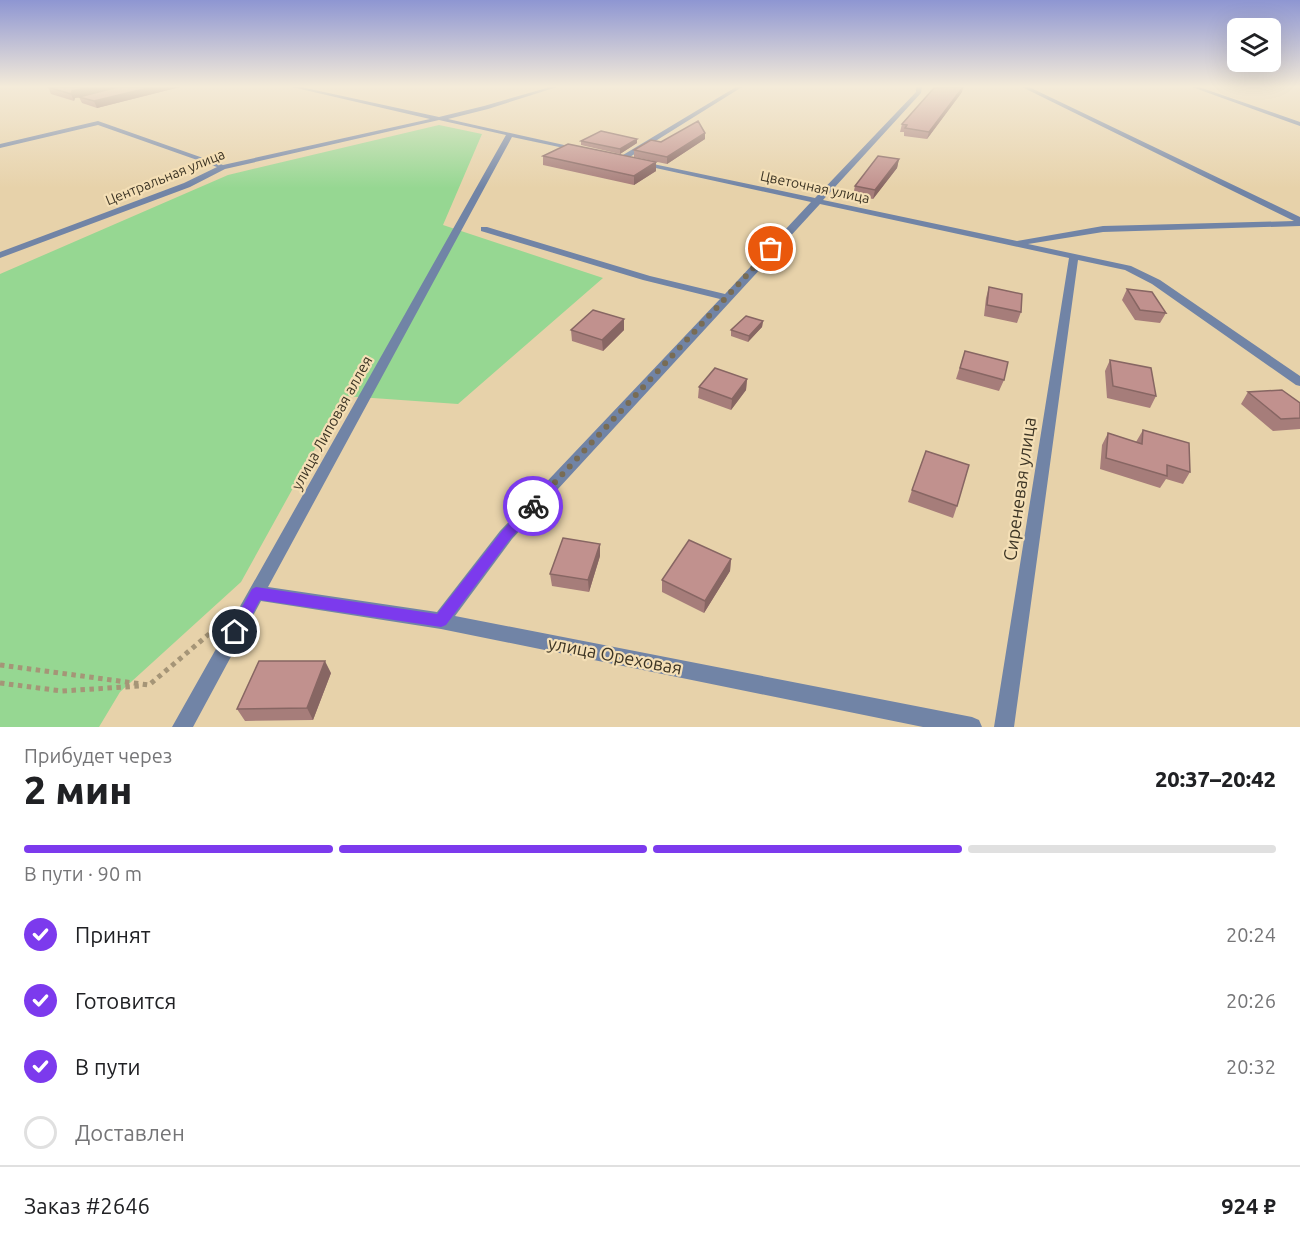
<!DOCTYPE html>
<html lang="ru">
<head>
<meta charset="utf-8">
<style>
  :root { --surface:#fff; --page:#f6f6f6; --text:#202124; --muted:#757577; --line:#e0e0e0; --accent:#7c3aed }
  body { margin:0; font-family:Ubuntu,sans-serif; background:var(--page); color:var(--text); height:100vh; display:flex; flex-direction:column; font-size:22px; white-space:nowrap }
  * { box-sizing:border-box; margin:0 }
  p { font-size:20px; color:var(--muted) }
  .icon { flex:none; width:33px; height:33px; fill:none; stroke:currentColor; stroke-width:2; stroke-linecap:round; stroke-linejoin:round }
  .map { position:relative; height:727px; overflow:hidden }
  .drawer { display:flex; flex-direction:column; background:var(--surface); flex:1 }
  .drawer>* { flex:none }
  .tools { position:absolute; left:1227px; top:18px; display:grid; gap:12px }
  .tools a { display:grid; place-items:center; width:54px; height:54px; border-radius:9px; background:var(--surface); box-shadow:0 6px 24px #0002; font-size:30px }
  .pin { position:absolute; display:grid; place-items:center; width:51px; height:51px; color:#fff; margin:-26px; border:3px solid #fff; border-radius:50%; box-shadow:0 2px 6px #0007 }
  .courier { position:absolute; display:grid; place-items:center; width:60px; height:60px; margin:-30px; border:4px solid #7c3aed; border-radius:50%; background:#fff; color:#222; box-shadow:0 2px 8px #0007 }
  .headline em { font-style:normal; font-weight:800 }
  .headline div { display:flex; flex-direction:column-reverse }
  .headline { display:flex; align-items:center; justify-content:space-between; height:102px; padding:0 24px }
  h1 { font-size:39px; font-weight:800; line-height:45px }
  .bar { display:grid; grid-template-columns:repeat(4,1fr); gap:9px 6px; align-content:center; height:72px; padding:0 24px }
  .bar i { height:8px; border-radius:4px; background:var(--line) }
  .bar .active { background:var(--accent) }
  .bar p { grid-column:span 4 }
  .line { display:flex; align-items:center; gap:15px; padding:0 24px; border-top:2px solid var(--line) }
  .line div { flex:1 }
  ol { padding:0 24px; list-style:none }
  li { display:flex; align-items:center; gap:18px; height:66px }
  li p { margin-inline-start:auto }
  li .icon { padding:6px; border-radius:50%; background:var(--accent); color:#fff; stroke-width:4 }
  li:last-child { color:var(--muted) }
  li i { width:33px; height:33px; border:3px solid var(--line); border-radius:50% }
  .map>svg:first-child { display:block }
</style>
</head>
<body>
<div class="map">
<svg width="1300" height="727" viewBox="0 0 1300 727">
  <rect width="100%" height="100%" fill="#e7d2aa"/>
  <path fill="#96d792" d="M439,125L482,134L443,225L603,278L458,404L344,396L241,582L120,692L99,727H0V274L228,175Z"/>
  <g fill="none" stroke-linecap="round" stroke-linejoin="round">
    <path stroke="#a59577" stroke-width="5" stroke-dasharray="4.5 4.5" stroke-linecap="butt" d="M0,665L149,685L215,629
      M0,683L62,691L140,686"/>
    <path fill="#7184a6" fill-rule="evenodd" d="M292,87H301L439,117L484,106L550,87H557L488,109L448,119L582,149L578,151L512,137L268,587L437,612L500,531L720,299L643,280L481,231V227H487L650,276L725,294L811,202L642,165H639V161L815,198L916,92V87H922L921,93L823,200L1017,241L1103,226L1294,221L1022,87H1029L1300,217V226L1103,232L1028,244L1131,266L1160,280L1300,376V386L1296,385L1152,284L1125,270L1078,260L1014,727H994L1069,258L820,204L512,539L455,616L972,717L979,720L982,727H923L441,629L261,601L193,727H172L506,135L439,120L225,169L190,187L0,258V252L184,183L217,167L98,125L0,148V144L98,121L223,165L430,119Z
      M736,87H742L625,160L618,158Z
      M1192,87H1199L1300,122V126Z"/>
  </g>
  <path fill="#a67d7a" d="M48,87H180L97,108L82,103L79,97L75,98L74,101L51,94Z
    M962,92L927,139L904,136V132H900L902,124Z
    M637,139V143L620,154L581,145V141Z
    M705,139L667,164L634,157V150L661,142Z
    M543,156L656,162V171L634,185L543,165Z
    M899,159L897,168L873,199L853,195L855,186Z
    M989,287L1021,312L1017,323L984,316L986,298Z
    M1127,289L1166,313L1160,323L1135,320L1122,300Z
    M763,321L762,327L748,342L731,336V330Z
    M571,330H624L603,351L572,341Z
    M965,351L1004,380L999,391L956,379Z
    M1110,360L1156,396L1150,408L1107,398L1105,371Z
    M747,379L746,390L731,410L698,398L699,387Z
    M1248,392L1300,403V429L1273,431L1241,404Z
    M1143,430L1190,472L1183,484L1166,479L1160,488L1100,469L1102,445L1108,433L1136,442Z
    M912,490L957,506L953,518L908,502Z
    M600,556L589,592L552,586L550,574Z
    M731,559L730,571L704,613L662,592V580Z
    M331,673L313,720L245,721L237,709Z"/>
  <path fill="#876663" d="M91,87H120L75,98L74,101L71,94L72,91Z
    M152,87H180L97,108L94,101Z
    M963,87L962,92L927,139L929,132Z
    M705,133V139L667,164V157Z
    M637,139V143L620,154V149Z
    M899,159L897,168L873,199L875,190Z
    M656,162V171L634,185V176Z
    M624,319V330L603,351L602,340Z
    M763,321L762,327L748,342L749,336Z
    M747,379L746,390L731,410L732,399Z
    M600,544V556L589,592L588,580Z
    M731,559L730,571L704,613L705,601Z
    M325,661L331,673L313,720L307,708Z"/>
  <path fill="#c1918e" stroke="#876663" stroke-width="1.5" d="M48,87H91L72,91L71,94Z
    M118,87H152L94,101L79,97Z
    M948,87H963L929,132L905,128L907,125L902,124L934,88Z
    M698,121L705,133L667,157L634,150L651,140L661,142Z
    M601,131L637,139L620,149L581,141Z
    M568,144L656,162L634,176L543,156Z
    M878,156L899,159L875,190L855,186Z
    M989,287L1022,294L1021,312L987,305Z
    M1127,289L1152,292L1166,313L1140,310Z
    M593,310L624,319L602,340L571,330Z
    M746,316L763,321L749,336L731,330Z
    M965,351L1008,362L1004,380L960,368Z
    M1110,360L1151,368L1156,396L1113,386Z
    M715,368L747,379L732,399L699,387Z
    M1282,390L1300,403V418L1281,419L1248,392Z
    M1143,430L1189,443L1190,472L1167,465V476L1106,458L1108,433L1142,444Z
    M926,451L969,465L957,506L912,490Z
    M563,538L600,544L588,580L550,574Z
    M689,540L731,559L705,601L662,580Z
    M259,661H325L307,708L237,709Z"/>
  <linearGradient id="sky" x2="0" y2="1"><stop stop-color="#8e96d2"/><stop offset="0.46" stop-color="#f4ebd9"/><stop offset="1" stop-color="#f4ebd9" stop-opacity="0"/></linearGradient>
  <rect width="1300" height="188" fill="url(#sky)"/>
  <path fill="#7c3aed" d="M533,501L538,502L539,506L538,509L511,538L446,625L441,627L260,600L241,636L235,638L230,636L228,632L252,589L256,587L437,614L502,531L529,502Z"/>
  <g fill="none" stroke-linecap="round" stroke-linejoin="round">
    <path stroke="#786c54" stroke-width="6" stroke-dasharray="0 10.8" d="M533,506L771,249"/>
  </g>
  <g text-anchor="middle" stroke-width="4.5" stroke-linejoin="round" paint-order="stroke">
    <g font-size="14" fill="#3d3525" stroke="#f4dfb6">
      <text transform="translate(165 177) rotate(-22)" y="5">Центральная улица</text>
      <text transform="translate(815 187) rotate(12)" y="5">Цветочная улица</text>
    </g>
    <g font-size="15" fill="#3d3525" stroke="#f4dfb6">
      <text transform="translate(332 423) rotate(-61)" y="5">улица Липовая аллея</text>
    </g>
    <g font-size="18" fill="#3d3525" stroke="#f4dfb6">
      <text transform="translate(1020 489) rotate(-82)" y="6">Сиреневая улица</text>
      <text transform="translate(615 656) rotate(11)" y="6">улица Ореховая</text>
    </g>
  </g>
</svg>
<div class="tools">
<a><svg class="icon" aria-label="layers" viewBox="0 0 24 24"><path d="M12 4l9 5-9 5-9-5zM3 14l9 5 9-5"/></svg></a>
</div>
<div class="pin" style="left:771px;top:249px;background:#ea580c"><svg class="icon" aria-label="bag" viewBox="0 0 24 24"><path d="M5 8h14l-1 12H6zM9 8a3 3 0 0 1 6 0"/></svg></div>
<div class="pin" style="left:235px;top:632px;background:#1f2937"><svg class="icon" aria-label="home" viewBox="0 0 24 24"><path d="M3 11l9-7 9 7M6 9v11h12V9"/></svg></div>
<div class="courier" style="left:533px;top:506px"><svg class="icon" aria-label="bike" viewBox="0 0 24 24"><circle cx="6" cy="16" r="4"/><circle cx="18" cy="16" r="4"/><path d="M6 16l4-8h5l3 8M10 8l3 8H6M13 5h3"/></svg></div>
</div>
<section class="drawer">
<div class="headline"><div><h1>2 мин</h1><p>Прибудет через</p></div><em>20:37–20:42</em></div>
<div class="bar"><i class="active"></i><i class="active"></i><i class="active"></i><i></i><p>В пути · 90 m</p></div>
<ol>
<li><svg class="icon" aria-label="check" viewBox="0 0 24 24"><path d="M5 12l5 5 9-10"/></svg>Принят<p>20:24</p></li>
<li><svg class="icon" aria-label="check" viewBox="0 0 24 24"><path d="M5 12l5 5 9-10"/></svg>Готовится<p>20:26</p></li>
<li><svg class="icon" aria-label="check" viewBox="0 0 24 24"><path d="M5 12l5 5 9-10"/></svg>В пути<p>20:32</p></li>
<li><i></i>Доставлен</li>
</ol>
<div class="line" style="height:78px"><div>Заказ #2646</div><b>924 ₽</b></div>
</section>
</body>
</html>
